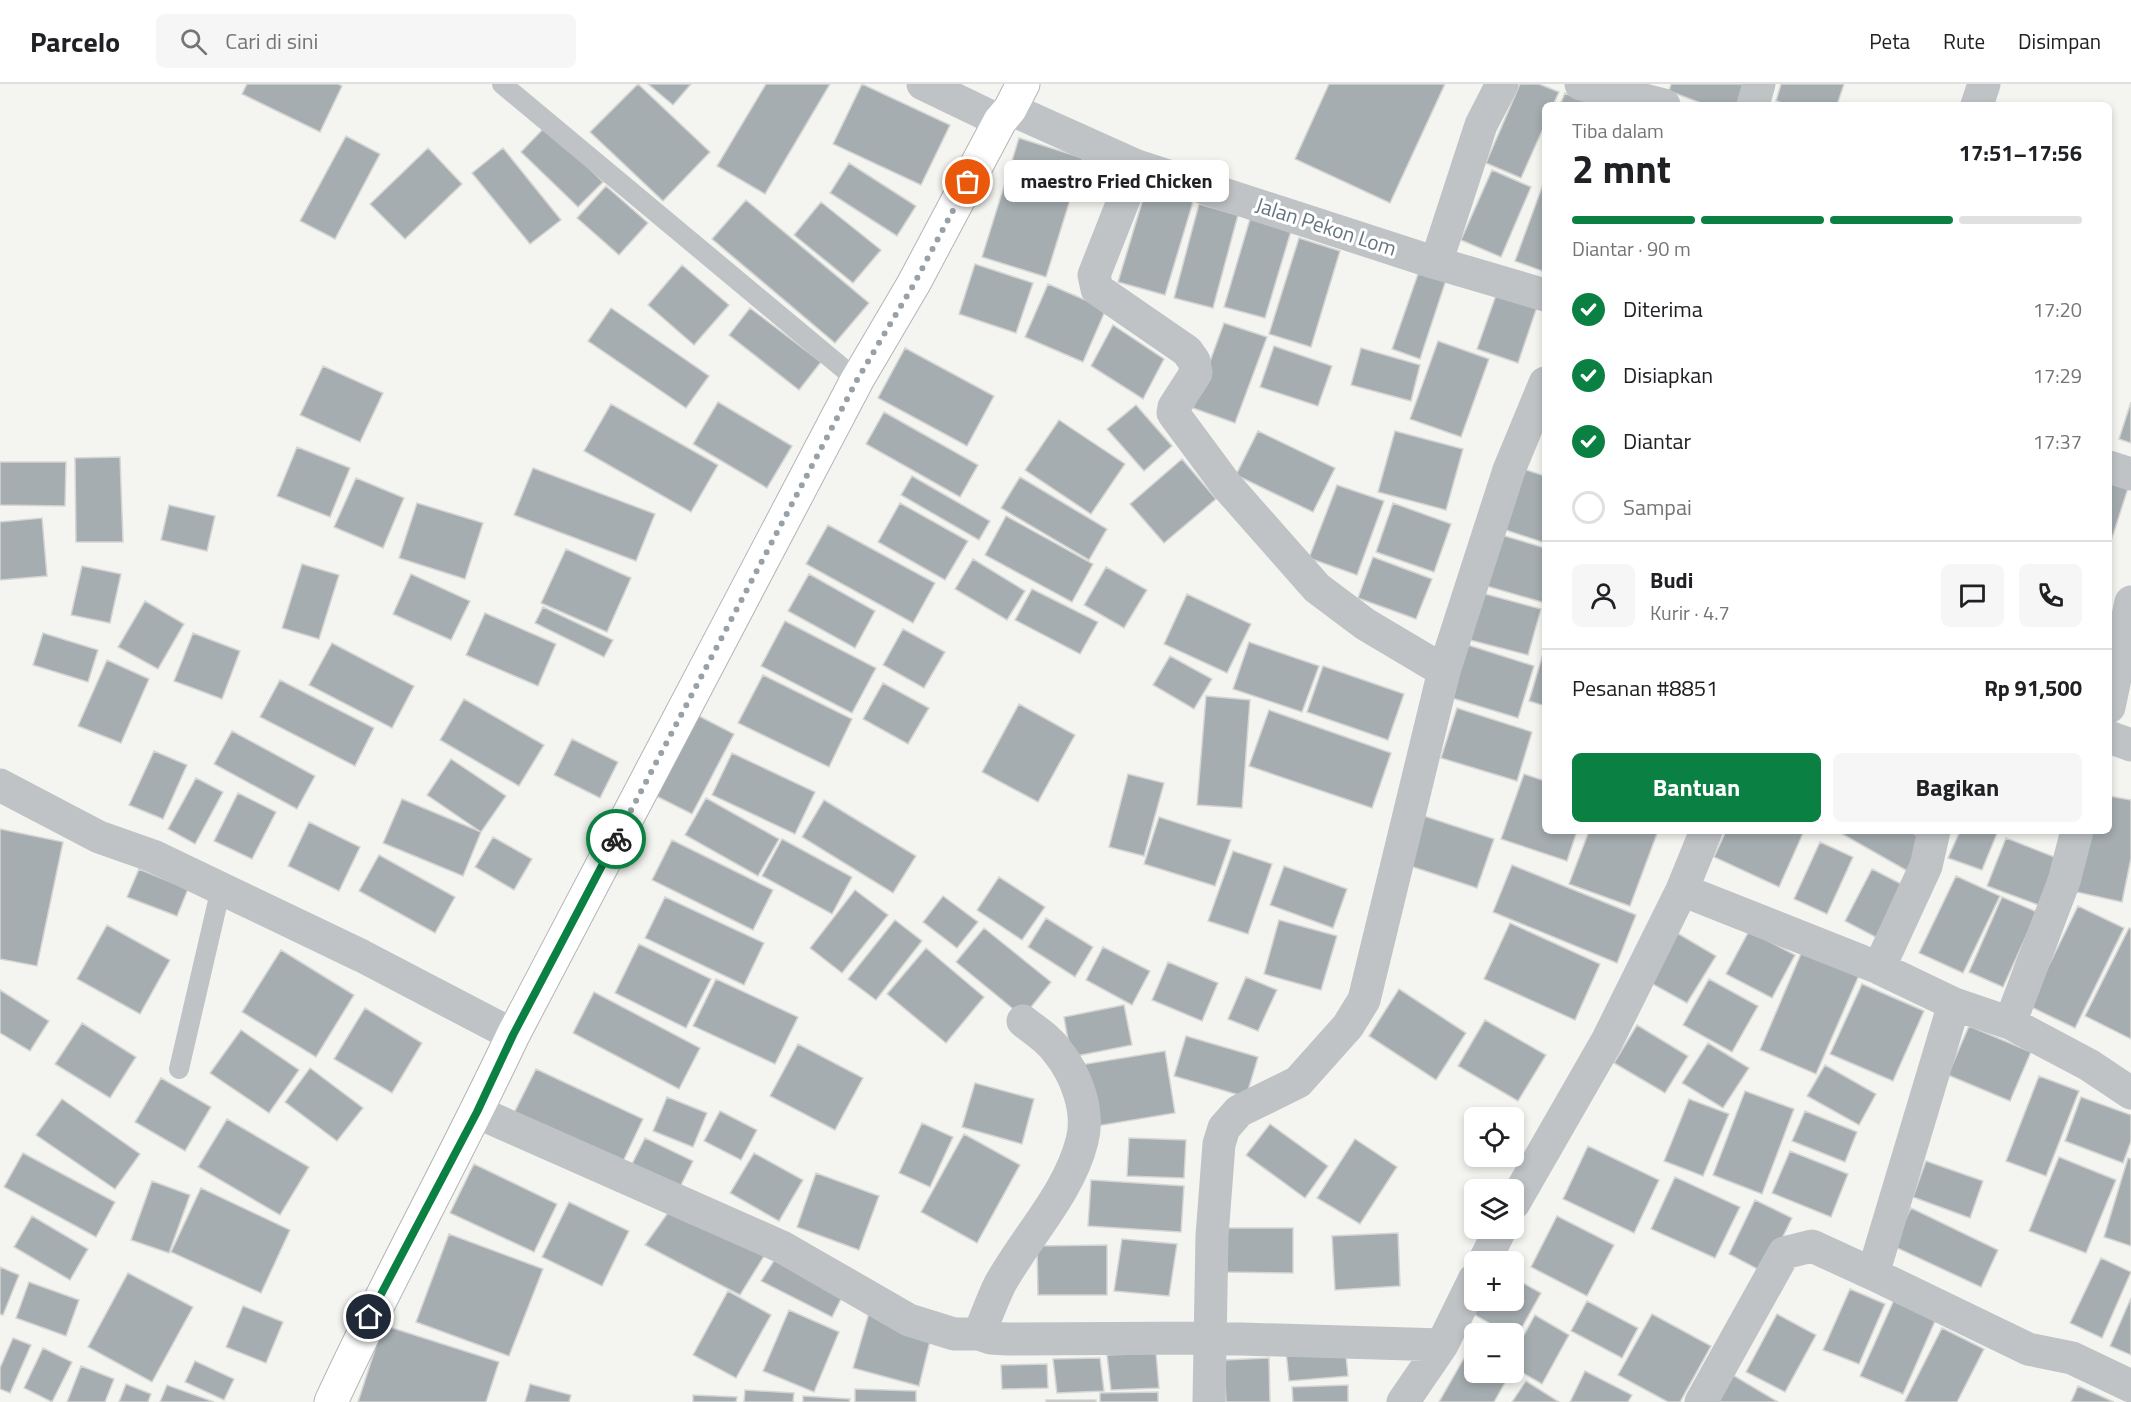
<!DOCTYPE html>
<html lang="id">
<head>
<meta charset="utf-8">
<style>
  :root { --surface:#fff; --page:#f6f6f6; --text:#202124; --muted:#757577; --line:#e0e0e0; --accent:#0b8043 }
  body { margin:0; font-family:"Titillium Web",sans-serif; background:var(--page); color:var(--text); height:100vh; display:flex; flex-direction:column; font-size:22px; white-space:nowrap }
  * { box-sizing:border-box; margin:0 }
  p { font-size:20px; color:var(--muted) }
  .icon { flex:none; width:33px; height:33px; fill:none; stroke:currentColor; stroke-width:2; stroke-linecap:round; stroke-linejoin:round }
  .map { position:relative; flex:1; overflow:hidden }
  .drawer { position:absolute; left:1542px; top:18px; width:570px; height:732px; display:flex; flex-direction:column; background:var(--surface); border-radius:9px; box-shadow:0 3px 9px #0003 }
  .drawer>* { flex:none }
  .tools { position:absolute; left:1464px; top:1023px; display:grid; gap:12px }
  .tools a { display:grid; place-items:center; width:60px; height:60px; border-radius:9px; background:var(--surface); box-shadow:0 3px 9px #0003; font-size:30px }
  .pin { position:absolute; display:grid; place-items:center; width:51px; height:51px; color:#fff; margin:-26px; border:3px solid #fff; border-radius:50%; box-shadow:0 2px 6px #0007 }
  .courier { position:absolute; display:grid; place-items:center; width:60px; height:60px; margin:-30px; border:4px solid #0b8043; border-radius:50%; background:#fff; color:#222; box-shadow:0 2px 8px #0007 }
  .bubble { position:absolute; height:42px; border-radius:9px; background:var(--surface); box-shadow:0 3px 9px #0003; font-size:20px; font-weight:700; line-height:42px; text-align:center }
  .head em { font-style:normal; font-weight:700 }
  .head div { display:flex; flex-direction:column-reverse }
  .head { display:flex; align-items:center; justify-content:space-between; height:102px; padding:0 30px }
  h1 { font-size:39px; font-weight:700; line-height:45px }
  .bar { display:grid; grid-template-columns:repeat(4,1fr); gap:9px 6px; align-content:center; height:72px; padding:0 30px }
  .bar i { height:8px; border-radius:4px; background:var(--line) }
  .bar .current { background:var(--accent) }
  .bar p { grid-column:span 4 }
  .line { display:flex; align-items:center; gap:15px; padding:0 30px; border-top:2px solid var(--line) }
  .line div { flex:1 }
  .round { display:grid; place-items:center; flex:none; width:63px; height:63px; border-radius:9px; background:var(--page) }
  ol { padding:0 30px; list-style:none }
  li { display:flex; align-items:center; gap:18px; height:66px }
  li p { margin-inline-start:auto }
  li .icon { padding:6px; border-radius:50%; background:var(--accent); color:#fff; stroke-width:4 }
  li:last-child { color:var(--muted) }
  li i { width:33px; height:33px; border:3px solid var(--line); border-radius:50% }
  .primary-button { display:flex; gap:12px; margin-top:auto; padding:12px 30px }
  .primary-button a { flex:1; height:69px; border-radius:9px; background:var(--accent); color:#fff; font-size:24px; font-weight:700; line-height:69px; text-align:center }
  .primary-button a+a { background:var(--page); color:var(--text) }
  header { display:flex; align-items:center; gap:36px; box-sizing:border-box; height:84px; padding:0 30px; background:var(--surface); border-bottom:2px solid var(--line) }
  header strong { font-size:28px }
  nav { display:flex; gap:33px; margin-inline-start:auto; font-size:21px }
  .search { width:420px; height:54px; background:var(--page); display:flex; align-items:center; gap:15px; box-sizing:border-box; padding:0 21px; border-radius:9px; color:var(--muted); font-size:22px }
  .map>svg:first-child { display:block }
</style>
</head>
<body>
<header>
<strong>Parcelo</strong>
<div class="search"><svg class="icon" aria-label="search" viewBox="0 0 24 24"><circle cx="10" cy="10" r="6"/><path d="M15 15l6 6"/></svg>Cari di sini</div>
<nav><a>Peta</a><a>Rute</a><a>Disimpan</a></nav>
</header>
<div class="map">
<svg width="2131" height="1318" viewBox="0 0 2131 1318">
  <rect width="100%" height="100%" fill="#f4f4f1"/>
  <path fill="#a5adb1" stroke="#d5d5d3" stroke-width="1.5" d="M247,0H338L342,2L320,48L242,10Z
    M638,0L710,68L663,117L590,48Z
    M648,0H691L673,21Z
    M766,0H830L765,110L717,82Z
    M862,0L950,41L921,101L833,60Z
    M1329,0H1445L1390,119L1295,75Z
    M1520,0H1539L1559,8L1553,21H1545V40L1521,94L1486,79Z
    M1671,0H1747L1739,21H1706L1669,7Z
    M1781,0H1844L1837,21H1788L1776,17Z
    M1565,9L1594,21H1560Z
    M546,42L603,98L578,123L521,68Z
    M346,52L380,70L335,155L300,137Z
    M1019,54L1083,74L1046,193L982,173Z
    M428,64L462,100L405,155L370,120Z
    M503,64L561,136L530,160L472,89Z
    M849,79L916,122L897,152L830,109Z
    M1492,86L1531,103L1501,173L1461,156Z
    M1545,95V188L1515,177Z
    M606,102L648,139L619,171L577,134Z
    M1146,105L1193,118L1165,211L1118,198Z
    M746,116L869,219L835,259L712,155Z
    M821,118L881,166L853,199L794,151Z
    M1199,120L1238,131L1213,224L1174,214Z
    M1253,125L1294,137L1265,234L1224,223Z
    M1299,154L1340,167L1311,263L1269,250Z
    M975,180L1033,199L1016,249L959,230Z
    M682,181L729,221L694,261L648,221Z
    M1418,190L1446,196L1420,275L1392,265Z
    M1048,200L1106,225L1083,278L1025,253Z
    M1500,200L1540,214L1518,279L1477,265Z
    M611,224L709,292L686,324L588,257Z
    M750,224L821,278L799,306L729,251Z
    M1224,239L1267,253L1235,339L1193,324Z
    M1113,241L1164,275L1143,315L1091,282Z
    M1438,257L1489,275L1461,353L1410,335Z
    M1274,262L1332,282L1318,322L1260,303Z
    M905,264L994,312L967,362L878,314Z
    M1361,264L1420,281L1411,317L1351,301Z
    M323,282L383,309L360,358L300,331Z
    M718,318L792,362L767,404L693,360Z
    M2131,318V359L2119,355Z
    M611,320L718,381L691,428L584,367Z
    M1136,321L1172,362L1144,387L1107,345Z
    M884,328L978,381L960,413L866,360Z
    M1059,336L1125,380L1091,430L1025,386Z
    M1258,347L1335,384L1313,428L1236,391Z
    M1395,347L1463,365L1446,426L1378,408Z
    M297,363L350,384L330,433L277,412Z
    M120,373L123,458H76L75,374Z
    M1182,375L1216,415L1164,459L1130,420Z
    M0,378H66L65,422L0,421Z
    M533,384L655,430L636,477L514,431Z
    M1520,384L1545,392V459L1500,444Z
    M912,392L990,437L979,456L901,411Z
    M2109,392L2130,398L2112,454L2109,453Z
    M1020,393L1107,445L1089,476L1001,424Z
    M356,394L404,414L383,464L334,443Z
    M1337,401L1384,417L1357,491L1309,474Z
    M417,419L483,439L465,495L399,474Z
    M900,419L968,457L945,496L878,458Z
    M1393,419L1451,440L1434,488L1376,468Z
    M169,421L215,432L207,467L161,456Z
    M1006,432L1093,480L1072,518L985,471Z
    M42,434L47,492L0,496V438Z
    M828,441L935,499L913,539L806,480Z
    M1498,450L1545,464V519L1483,501Z
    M566,465L631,494L607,548L541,519Z
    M1373,473L1432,495L1416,535L1358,514Z
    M973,475L1025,507L1007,536L955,505Z
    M302,480L339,491L319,555L282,544Z
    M82,482L121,490L110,539L71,531Z
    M1106,483L1147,506L1124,544L1084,521Z
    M411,490L470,517L451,556L393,530Z
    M809,490L875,527L855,564L788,527Z
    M1032,505L1098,538L1080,570L1015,536Z
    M1478,508L1541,525L1528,571L1466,555Z
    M1187,510L1251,540L1227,589L1164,560Z
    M145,517L184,540L158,585L118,563Z
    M543,523L613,556L604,573L535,539Z
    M485,529L556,560L538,602L466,571Z
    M785,537L876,584L852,629L761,582Z
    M903,545L945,568L924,604L883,581Z
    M43,549L98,566L88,598L33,581Z
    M193,549L240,567L222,615L174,597Z
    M1249,558L1319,582L1302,628L1233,605Z
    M332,559L414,602L392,644L309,601Z
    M1468,561L1534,582L1518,634L1452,614Z
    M1545,563V622L1529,617Z
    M1170,572L1212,595L1194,625L1153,601Z
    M107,576L149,595L121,659L78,642Z
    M1323,582L1404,610L1388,656L1307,628Z
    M763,591L852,635L829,683L738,639Z
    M280,596L374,644L355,682L260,633Z
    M883,599L929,624L908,660L863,635Z
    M1206,612L1250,616L1242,724L1197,721Z
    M464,615L544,661L519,702L440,656Z
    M1019,620L1075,651L1038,718L982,688Z
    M1457,624L1532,648L1517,697L1441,674Z
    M1269,626L1391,669L1372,724L1249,682Z
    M695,630L734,650L692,730L654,711Z
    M232,647L315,692L297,725L214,680Z
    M572,655L618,678L600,714L554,691Z
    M154,667L187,681L163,735L129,721Z
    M732,669L815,708L795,750L712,711Z
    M451,675L506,712L481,748L427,711Z
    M1128,690L1164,699L1144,772L1109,763Z
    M1524,690L1545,697V747H1577L1567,777L1501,755Z
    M196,694L223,708L195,760L168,745Z
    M238,709L276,728L252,775L214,757Z
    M2109,712L2131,716V774L2122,818L2072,807L2085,747H2109Z
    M706,714L779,755L758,792L685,751Z
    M402,715L481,748L463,792L383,759Z
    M824,716L916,772L893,809L802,753Z
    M1418,730L1494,755L1477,804L1401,779Z
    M1159,733L1231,756L1215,802L1144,780Z
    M309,738L360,763L339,807L288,782Z
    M0,745L63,758L37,882L0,875Z
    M1589,747H1658L1630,822L1569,800Z
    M1726,747H1804L1779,803L1714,773Z
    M1837,747H1910L1929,758L1911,789Z
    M1960,747H1998L1982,786L1948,774Z
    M493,753L532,775L514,806L475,783Z
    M2006,754L2062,776L2044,823L1987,802Z
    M782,755L852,793L832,830L762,792Z
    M672,756L773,806L753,846L652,796Z
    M1820,758L1853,773L1827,830L1794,815Z
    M1233,767L1272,780L1248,850L1208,837Z
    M379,771L455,813L435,849L359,807Z
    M1512,781L1636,831L1617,879L1493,828Z
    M1284,782L1347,805L1333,844L1270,821Z
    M139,785L188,805L177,832L127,813Z
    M1872,785L1911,805L1885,858L1845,837Z
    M1956,792L2000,812L1963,889L1919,869Z
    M999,793L1045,823L1022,856L977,826Z
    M855,806L888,831L842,889L810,864Z
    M943,812L978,838L957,864L923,838Z
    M665,813L764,859L744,901L645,854Z
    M2002,813L2037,828L2003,903L1969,888Z
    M2078,822L2124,844L2075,944L2029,922Z
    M1046,834L1093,863L1075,893L1028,863Z
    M895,836L922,857L876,916L848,895Z
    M1279,836L1337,852L1321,906L1264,890Z
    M1510,839L1600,880L1575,936L1484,895Z
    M107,841L170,876L140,930L77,895Z
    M984,844L1051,898L1023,933L956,878Z
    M2129,844L2131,845V955L2085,932Z
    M1749,847L1795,871L1772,914L1726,890Z
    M1677,849L1716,872L1687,919L1649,898Z
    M639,860L711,895L686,944L615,909Z
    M1103,863L1150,887L1132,921L1086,896Z
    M926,864L984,913L946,959L887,910Z
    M1803,865L1860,889L1816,990L1760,966Z
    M281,866L354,911L316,973L242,928Z
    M1168,878L1218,899L1202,937L1152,916Z
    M1246,893L1277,906L1258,947L1228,935Z
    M716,895L798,933L775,980L693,942Z
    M1709,895L1758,922L1732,968L1683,941Z
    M1862,900L1924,927L1893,997L1830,970Z
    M1399,905L1466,949L1436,996L1369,952Z
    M0,906L49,937L30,967L0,949Z
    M594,908L700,964L679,1005L573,949Z
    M1124,921L1132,961L1071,973L1064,933Z
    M365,924L422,959L392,1009L334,975Z
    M1485,936L1546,971L1518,1017L1458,982Z
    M82,939L136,973L110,1014L55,980Z
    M1637,941L1688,972L1665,1009L1614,979Z
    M1969,942L2031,968L2010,1017L1948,991Z
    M241,946L299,986L269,1029L210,989Z
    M1186,952L1258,973L1246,1013L1174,992Z
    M1708,959L1749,984L1723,1024L1682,999Z
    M798,960L863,994L835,1046L770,1012Z
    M1165,967L1175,1029L1091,1043L1080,981Z
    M1825,981L1876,1010L1859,1041L1807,1012Z
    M310,984L363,1024L337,1057L285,1018Z
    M536,985L643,1035L619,1086L511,1035Z
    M2039,992L2079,1007L2046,1092L2006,1077Z
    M161,994L211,1023L185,1067L135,1038Z
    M975,999L1034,1015L1022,1060L962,1043Z
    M1745,1007L1794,1025L1762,1110L1713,1091Z
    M667,1013L707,1029L693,1063L653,1047Z
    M2081,1013L2131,1031V1057L2123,1079L2065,1057Z
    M62,1015L140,1070L115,1105L36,1051Z
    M1689,1015L1729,1030L1703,1092L1664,1077Z
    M720,1027L757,1046L741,1076L704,1057Z
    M1805,1027L1857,1048L1845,1078L1792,1057Z
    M227,1035L309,1083L280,1131L198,1083Z
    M922,1039L953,1053L930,1103L899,1089Z
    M1270,1040L1328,1082L1305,1114L1246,1071Z
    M964,1050L1020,1081L977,1159L921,1128Z
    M645,1054L693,1077L677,1109L629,1086Z
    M1129,1054L1186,1056L1184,1094L1127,1092Z
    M1355,1055L1397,1083L1360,1140L1317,1114Z
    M1588,1062L1659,1096L1634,1149L1563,1115Z
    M1790,1067L1848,1090L1831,1133L1772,1109Z
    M23,1069L115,1118L96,1153L4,1103Z
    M754,1069L803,1096L779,1137L730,1109Z
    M2059,1073L2116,1096L2086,1169L2029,1147Z
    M2128,1074L2131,1075V1162L2104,1153Z
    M1926,1077L1983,1097L1970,1134L1913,1113Z
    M474,1080L557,1120L534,1168L450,1129Z
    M816,1089L879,1112L859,1166L797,1143Z
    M1675,1093L1740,1123L1715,1174L1651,1145Z
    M1091,1096L1184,1102L1181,1148L1088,1142Z
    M152,1097L190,1111L169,1169L131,1156Z
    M201,1104L290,1146L261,1209L171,1168Z
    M1755,1116L1792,1134L1765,1189L1729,1170Z
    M569,1118L629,1147L602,1202L542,1173Z
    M675,1119L769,1164L740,1211L645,1161Z
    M1911,1124L1998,1166L1981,1203L1893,1162Z
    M32,1132L88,1165L70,1196L14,1163Z
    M1557,1132L1614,1161L1587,1212L1531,1183Z
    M1226,1144H1293V1189L1225,1188Z
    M1398,1149L1400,1202L1335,1206L1332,1152Z
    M449,1150L543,1185L509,1272L416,1238Z
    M1122,1155L1177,1160L1169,1212L1114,1207Z
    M1107,1161V1211H1038L1037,1162Z
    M2101,1174L2131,1188L2102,1254L2070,1239Z
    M775,1175L843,1211L832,1233L761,1197Z
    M0,1183L19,1191L3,1231L0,1230Z
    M128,1189L193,1223L152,1298L88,1263Z
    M1514,1194L1541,1209L1516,1254L1514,1252V1250H1508L1468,1227L1474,1216H1514Z
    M29,1198L79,1216L66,1252L16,1234Z
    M1850,1205L1885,1220L1859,1280L1823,1266Z
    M728,1207L771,1231L736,1294L693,1271Z
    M2131,1214V1271L2110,1262Z
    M1894,1216L1936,1235L1903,1310L1860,1292Z
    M1587,1217L1638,1244L1622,1274L1571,1247Z
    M243,1222L283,1238L266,1279L226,1263Z
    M789,1226L839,1248L814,1308L763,1287Z
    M869,1229L932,1249L919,1302L853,1284Z
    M1652,1230L1711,1262L1680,1318H1668L1618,1291Z
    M1777,1230L1816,1251L1785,1308L1746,1288Z
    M1535,1231L1569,1251L1542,1300L1514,1284V1269Z
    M383,1241L499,1278L486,1318H358Z
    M1942,1244L1984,1265L1957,1318H1907L1905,1317Z
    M13,1254L31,1261L10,1309L0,1305V1284Z
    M1345,1262L1348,1292L1289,1297L1286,1267Z
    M1471,1262L1474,1264V1288H1511L1494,1318H1439Z
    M43,1264L72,1278L52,1318L24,1304Z
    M1156,1269L1159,1304L1111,1306L1107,1271Z
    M1100,1274L1104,1307L1057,1309L1053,1275Z
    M1269,1274L1270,1318H1226L1224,1276Z
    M195,1277L234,1295L224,1316L185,1298Z
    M1047,1280L1048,1304L1002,1305L1001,1281Z
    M81,1282L114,1295L105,1318H67Z
    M1585,1287L1632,1311L1628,1318H1570Z
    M1731,1290L1778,1318H1715Z
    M1526,1297L1559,1318H1512Z
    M126,1300L151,1310L148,1318H119Z
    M530,1300L571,1311L569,1318H525Z
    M167,1301L214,1318H160Z
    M1348,1301V1318H1293L1292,1303Z
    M2078,1302L2114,1318H2071Z
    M855,1305L916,1307V1318H855Z
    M745,1306L794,1309L793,1318H744Z
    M1158,1308V1318H1100V1309Z
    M693,1311L737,1313L736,1318H693Z
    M803,1312L850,1315L849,1318H803Z
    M1046,1316H1096V1318H1046Z"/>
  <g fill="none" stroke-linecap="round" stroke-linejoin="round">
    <defs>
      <path id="primary" d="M331,1318C388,1194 455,1075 513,951L857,296L914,199L1000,37L1010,25L1023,0"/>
    </defs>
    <use href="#primary" stroke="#b1b5b8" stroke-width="35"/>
    <path stroke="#bfc3c6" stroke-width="20" d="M502,0L857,296
      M179,985L221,804"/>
    <path stroke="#bfc3c6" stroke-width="33" d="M923,0L1000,37
      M1581,0L1664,21
      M1753,21L1759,0
      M1977,21L1984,0
      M1010,25L1137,82L1436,179L1545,211
      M1137,82L1094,191L1097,205L1187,267L1194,277L1196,289L1174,323L1173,329L1227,402L1317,504L1365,540L1444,587
      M1436,179L1481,41L1502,0
      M2109,383L2131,390
      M2109,623L2131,518
      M2109,653L2131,661
      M0,701L99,753L153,772L362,872L513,951
      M1682,806L1879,884L1954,920L2010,939L2089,981L2131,1009
      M1879,884L1926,782L1934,747
      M2010,939L2064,797L2077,747
      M477,1028L782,1163L909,1236L954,1250H979L991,1254L1007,1255L1209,1254L1442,1261
      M1514,1119L1607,957L1682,806L1706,747
      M1484,1178L1501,1144
      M1873,1190L2028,1265L2072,1274L2131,1302
      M979,1250C986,1234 992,1216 1000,1200C1026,1153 1069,1109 1082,1057C1090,1027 1076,990 1057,967C1049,955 1034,946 1023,937
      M1209,1318L1212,1152L1219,1060L1224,1044L1239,1027L1298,998L1348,942L1364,916L1444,587L1509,386L1545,299
      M1403,1318L1442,1261L1474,1196
      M1701,1318L1784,1169L1812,1162L1873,1190L1954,920"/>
    <use href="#primary" stroke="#fff" stroke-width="33"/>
  </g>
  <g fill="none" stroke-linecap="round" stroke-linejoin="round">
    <path stroke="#97a1a7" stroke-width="6" stroke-dasharray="0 10.8" d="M616,755L857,296L914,200L968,98"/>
    <path stroke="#0b8043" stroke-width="8" d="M369,1233L477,1028L513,951L616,755"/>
  </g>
  <g text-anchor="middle" stroke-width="6" stroke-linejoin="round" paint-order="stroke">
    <g font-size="21" fill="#65747f" stroke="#fff">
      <text transform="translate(1326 143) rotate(18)" y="7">Jalan Pekon Lom</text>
    </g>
  </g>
</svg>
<div class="tools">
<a><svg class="icon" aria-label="locate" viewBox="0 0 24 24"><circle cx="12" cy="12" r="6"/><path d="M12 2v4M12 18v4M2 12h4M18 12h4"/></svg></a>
<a><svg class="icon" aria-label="layers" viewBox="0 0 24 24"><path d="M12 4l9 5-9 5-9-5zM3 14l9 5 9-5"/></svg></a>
<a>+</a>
<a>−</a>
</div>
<div class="pin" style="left:968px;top:98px;background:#ea580c"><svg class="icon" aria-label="bag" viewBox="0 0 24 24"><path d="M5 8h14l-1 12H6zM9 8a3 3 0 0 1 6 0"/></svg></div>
<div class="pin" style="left:369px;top:1233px;background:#1f2937"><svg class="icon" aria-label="home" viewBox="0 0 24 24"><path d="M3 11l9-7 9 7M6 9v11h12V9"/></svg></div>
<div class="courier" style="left:616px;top:755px"><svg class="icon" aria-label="bike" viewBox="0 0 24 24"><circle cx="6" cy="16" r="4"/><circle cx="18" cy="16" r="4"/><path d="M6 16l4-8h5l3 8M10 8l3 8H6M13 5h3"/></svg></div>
<div class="bubble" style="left:1004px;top:76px;width:225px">maestro Fried Chicken</div>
<section class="drawer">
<div class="head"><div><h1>2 mnt</h1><p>Tiba dalam</p></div><em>17:51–17:56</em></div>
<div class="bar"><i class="current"></i><i class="current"></i><i class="current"></i><i></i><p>Diantar · 90 m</p></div>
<ol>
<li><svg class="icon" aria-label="check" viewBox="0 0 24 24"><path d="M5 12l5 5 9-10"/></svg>Diterima<p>17:20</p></li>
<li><svg class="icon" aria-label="check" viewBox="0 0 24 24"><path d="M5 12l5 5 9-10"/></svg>Disiapkan<p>17:29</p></li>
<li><svg class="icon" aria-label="check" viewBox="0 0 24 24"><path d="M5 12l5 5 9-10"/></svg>Diantar<p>17:37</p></li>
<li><i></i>Sampai</li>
</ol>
<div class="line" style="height:108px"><a class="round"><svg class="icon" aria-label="person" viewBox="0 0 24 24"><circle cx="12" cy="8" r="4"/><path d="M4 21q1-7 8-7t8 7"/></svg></a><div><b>Budi</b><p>Kurir · 4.7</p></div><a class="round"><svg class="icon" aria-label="chat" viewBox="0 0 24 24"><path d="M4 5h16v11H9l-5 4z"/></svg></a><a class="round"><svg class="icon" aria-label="phone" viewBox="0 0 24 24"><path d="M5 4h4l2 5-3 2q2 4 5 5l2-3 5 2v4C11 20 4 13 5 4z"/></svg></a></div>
<div class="line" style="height:78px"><div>Pesanan #8851</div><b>Rp 91,500</b></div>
<div class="primary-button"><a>Bantuan</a><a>Bagikan</a></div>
</section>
</div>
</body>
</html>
